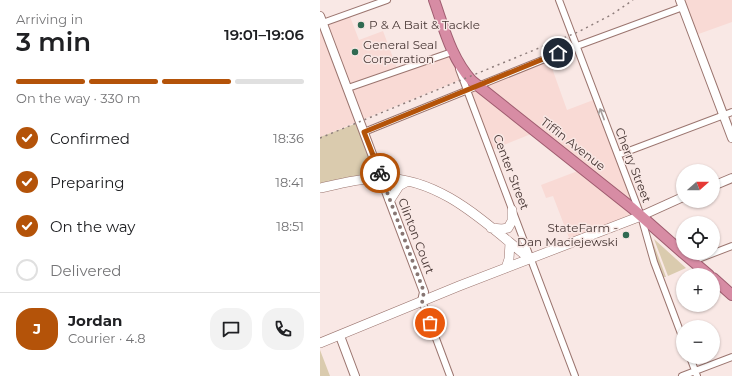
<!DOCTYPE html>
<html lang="en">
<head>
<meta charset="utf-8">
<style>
  :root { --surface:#fff; --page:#f2f2f2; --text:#202124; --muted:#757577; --line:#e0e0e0; --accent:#b45309 }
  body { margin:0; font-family:Montserrat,sans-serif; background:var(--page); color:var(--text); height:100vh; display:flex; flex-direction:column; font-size:15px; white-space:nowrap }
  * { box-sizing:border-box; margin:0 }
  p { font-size:13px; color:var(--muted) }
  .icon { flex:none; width:22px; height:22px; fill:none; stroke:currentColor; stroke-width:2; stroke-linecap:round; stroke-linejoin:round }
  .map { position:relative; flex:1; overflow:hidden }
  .panel { display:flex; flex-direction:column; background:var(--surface); width:320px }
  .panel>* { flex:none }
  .needle { width:26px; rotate:69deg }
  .fabs { position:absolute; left:356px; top:164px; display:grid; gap:8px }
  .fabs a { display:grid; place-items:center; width:44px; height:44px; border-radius:50%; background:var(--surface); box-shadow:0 1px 3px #0004; font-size:20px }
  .pin { position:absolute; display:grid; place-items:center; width:34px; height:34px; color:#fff; margin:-17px; border:2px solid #fff; border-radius:50%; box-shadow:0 1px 4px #0007 }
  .courier { position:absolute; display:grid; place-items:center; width:40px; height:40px; margin:-20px; border:3px solid #b45309; border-radius:50%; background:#fff; color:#222; box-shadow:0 1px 5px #0007 }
  .summary em { font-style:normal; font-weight:600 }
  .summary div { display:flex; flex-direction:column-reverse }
  .summary { display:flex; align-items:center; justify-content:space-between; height:68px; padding:0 16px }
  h1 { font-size:26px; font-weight:600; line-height:30px }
  .bar { display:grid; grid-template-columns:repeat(4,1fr); gap:6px 4px; align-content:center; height:48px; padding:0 16px }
  .bar i { height:5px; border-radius:3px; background:var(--line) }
  .bar .active { background:var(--accent) }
  .bar p { grid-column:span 4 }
  .line { display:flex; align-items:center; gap:10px; padding:0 16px; border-top:1px solid var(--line) }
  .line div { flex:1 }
  .round { display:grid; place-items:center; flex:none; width:42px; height:42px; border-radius:16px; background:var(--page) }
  ol { padding:0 16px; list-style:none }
  li { display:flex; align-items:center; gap:12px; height:44px }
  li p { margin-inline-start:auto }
  li .icon { padding:4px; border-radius:50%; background:var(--accent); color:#fff; stroke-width:4 }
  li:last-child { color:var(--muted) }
  li i { width:22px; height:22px; border:2px solid var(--line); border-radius:50% }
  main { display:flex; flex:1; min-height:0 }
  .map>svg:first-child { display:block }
</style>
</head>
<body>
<main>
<section class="panel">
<div class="summary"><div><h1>3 min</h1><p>Arriving in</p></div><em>19:01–19:06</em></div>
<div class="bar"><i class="active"></i><i class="active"></i><i class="active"></i><i></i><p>On the way · 330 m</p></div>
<ol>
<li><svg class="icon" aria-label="check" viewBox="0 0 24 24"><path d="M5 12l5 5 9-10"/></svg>Confirmed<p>18:36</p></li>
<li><svg class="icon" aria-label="check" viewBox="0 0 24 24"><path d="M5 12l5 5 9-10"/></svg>Preparing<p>18:41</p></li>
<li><svg class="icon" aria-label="check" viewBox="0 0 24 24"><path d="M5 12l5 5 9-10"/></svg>On the way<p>18:51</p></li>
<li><i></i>Delivered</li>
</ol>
<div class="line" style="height:72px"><b class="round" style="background:var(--accent);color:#fff">J</b><div><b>Jordan</b><p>Courier · 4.8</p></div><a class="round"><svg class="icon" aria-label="chat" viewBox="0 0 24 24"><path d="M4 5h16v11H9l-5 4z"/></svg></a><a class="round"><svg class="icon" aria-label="phone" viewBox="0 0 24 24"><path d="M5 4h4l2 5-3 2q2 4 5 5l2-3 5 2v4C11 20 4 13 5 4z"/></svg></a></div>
</section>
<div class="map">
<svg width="412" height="376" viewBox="0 0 412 376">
  <rect width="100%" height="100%" fill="#f9e8e5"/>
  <path fill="#f9dad5" d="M360,0H412V22L373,36Z
    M29,14L39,40L63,31L78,71L132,52L158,86L228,57L247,110L276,99L321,216L251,243L233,196L226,198L221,185L263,169L216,132L169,151L142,79L0,137V24Z"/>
  <path fill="#dacbae" d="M40,122L61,178L0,188V137Z
    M329,237H331L346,277H343Z
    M334,239L366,268L348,276Z
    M0,350L10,376H0Z"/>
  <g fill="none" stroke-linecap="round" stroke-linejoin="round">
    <defs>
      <path id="minor" d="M239,0L321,216L334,262L363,339
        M0,24L67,0
        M139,69L255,376
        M28,88L132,52L134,55
        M44,132L257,46L363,7
        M298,155L412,112
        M373,261L412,246
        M102,301L130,376
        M370,357L377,376
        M362,376L412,357"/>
      <path id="tertiary" d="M360,0L412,138
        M0,16L104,292L102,301
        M393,186L412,178
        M321,216L363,197
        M20,336L35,376"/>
      <path id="secondary" d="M0,188C20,184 40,178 60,178C121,177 166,224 210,259
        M70,200L79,186L88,181
        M171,228L182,229L188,228L192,221V210
        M186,268L189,259L190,243
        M0,343L139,286L321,216"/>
      <path id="trunk" d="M114,0C124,28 131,58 152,81L312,208L363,253
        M363,253L389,275
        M393,278L412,295"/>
    </defs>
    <use href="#minor" stroke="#9b756f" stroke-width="8"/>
    <use href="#tertiary" stroke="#9b756f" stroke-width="10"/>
    <use href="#secondary" stroke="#9b756f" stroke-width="10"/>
    <use href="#trunk" stroke="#9f5c6f" stroke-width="12"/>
    <use href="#minor" stroke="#fff" stroke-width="6"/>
    <use href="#tertiary" stroke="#fff" stroke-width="8"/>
    <use href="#secondary" stroke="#fff" stroke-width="9"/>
    <use href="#trunk" stroke="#d78ca4" stroke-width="10"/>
    <path stroke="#8e7d7b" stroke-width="1.5" stroke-dasharray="2 4" stroke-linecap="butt" d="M0,138L258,32L291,15L313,0"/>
  </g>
  <defs><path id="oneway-shaft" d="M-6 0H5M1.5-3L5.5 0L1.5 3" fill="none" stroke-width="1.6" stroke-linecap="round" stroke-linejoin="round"/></defs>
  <use stroke="#a49c9a" href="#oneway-shaft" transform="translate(282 114) rotate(-111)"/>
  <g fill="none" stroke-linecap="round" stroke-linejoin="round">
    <path stroke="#877673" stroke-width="4" stroke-dasharray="0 7.2" d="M60,173L104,292L102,301L110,323"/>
    <path stroke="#b45309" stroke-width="5" d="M60,173L44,132L238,53"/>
  </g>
  <g fill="#306a52" stroke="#f9e8e5" stroke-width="1.5">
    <circle cx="41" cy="25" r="4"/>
    <circle cx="35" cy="52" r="4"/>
    <circle cx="306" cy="235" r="4"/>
  </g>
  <g text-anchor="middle" stroke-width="3" stroke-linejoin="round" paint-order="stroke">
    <g font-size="12" fill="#493836" stroke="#f9e8e5" text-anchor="start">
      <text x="49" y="29">P &amp; A Bait &amp; Tackle</text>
      <text x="43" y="49">General Seal<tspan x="43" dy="14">Corperation</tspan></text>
      <text x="298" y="232" text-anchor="end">StateFarm -<tspan x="298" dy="14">Dan Maciejewski</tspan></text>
    </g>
    <g font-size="12" fill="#493836" stroke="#f9e8e5">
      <text transform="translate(253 144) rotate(38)" y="4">Tiffin Avenue</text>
      <text transform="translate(313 165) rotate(69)" y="4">Cherry Street</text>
      <text transform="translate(191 172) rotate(69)" y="4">Center Street</text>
      <text transform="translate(96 236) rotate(69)" y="4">Clinton Court</text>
    </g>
  </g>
</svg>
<div class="fabs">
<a><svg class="needle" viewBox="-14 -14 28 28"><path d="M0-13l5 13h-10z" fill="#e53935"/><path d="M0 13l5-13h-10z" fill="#757577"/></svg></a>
<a><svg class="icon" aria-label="locate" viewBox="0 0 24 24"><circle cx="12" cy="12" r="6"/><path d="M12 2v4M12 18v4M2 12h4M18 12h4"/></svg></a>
<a>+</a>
<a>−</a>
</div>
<div class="pin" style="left:110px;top:323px;background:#ea580c"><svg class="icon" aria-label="bag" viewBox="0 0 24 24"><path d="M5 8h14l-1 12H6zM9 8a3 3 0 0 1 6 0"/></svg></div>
<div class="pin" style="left:238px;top:53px;background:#1f2937"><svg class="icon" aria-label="home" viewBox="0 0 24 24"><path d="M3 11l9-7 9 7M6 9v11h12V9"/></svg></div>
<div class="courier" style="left:60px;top:173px"><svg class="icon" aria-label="bike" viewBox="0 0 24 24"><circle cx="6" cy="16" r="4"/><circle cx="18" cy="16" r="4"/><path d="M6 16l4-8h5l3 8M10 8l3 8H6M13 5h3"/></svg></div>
</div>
</main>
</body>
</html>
